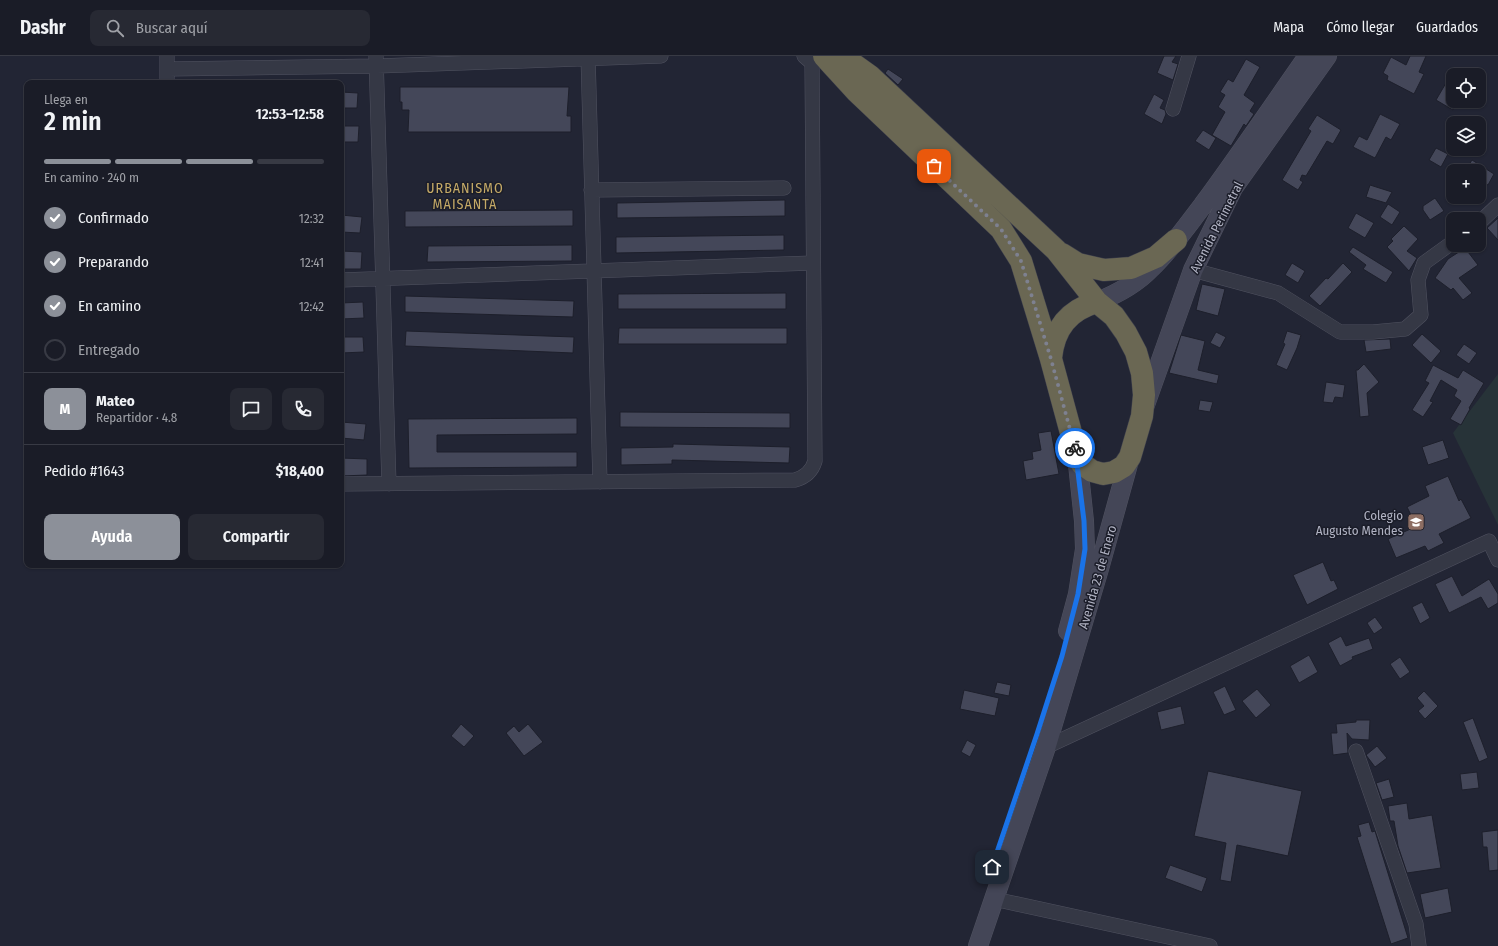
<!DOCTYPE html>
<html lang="es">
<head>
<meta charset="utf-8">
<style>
  :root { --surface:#1a1c27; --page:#272933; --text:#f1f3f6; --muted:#9fa1a7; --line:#383a44; --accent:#8c9099 }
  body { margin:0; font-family:"Fira Sans Condensed",sans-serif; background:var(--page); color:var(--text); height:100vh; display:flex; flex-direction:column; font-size:15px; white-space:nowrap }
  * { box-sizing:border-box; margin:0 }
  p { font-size:13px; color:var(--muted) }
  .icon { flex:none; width:22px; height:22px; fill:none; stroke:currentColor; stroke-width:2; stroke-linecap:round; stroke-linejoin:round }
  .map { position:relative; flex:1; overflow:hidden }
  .drawer { position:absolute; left:24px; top:24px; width:320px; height:488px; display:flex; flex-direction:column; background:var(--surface); border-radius:8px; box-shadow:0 1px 3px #0004,0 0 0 1px var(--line) }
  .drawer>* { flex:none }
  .tools { position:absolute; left:1446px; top:12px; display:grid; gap:8px }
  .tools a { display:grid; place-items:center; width:40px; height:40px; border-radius:8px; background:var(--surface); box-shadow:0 1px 3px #0004,0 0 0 1px var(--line); font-size:20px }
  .pin { position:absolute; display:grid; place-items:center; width:34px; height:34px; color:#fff; margin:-17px; border-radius:8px; box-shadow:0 2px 6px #0006 }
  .courier { position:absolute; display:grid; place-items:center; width:40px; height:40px; margin:-20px; border:3px solid #1a73e8; border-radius:50%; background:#fff; color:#222; box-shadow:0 1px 5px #0007 }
  .head em { font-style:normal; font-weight:600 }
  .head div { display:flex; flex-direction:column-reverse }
  .head { display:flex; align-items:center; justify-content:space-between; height:68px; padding:0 20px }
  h1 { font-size:26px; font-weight:600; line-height:30px }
  .bar { display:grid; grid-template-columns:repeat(4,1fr); gap:6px 4px; align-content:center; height:48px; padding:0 20px }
  .bar i { height:5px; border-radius:3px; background:var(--line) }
  .bar .current { background:var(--accent) }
  .bar p { grid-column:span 4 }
  .line { display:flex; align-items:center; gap:10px; padding:0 20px; border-top:1px solid var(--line) }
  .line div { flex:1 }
  .round { display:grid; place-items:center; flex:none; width:42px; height:42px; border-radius:8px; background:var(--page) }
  ol { padding:0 20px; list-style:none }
  li { display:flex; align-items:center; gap:12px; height:44px }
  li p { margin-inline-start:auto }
  li .icon { padding:4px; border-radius:50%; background:var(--accent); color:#fff; stroke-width:4 }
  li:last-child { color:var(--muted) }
  li i { width:22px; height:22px; border:2px solid var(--line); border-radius:50% }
  .cta { display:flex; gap:8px; margin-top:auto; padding:8px 20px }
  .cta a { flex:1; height:46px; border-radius:8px; background:var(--accent); color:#fff; font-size:16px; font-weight:600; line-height:46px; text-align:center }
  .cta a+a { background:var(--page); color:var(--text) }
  header { display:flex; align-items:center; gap:24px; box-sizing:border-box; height:56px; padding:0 20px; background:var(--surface); border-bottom:1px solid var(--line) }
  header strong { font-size:19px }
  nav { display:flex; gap:22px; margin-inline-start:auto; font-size:14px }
  .search { width:280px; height:36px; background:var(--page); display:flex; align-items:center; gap:10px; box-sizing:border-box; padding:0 14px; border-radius:8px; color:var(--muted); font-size:15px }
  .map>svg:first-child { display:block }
</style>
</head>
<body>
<header>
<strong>Dashr</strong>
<div class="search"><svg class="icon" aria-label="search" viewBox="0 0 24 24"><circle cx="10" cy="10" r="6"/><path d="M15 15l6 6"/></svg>Buscar aquí</div>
<nav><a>Mapa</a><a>Cómo llegar</a><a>Guardados</a></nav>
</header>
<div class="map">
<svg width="1498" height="890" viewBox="0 0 1498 890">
  <rect width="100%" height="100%" fill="#222534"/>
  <path fill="#273338" d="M1498,318V469L1453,377Z"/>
  <path fill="#444759" stroke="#1d1f2b" d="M1164,0H1176L1172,6L1178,8L1173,24L1157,17Z
    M1410,0H1426L1419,16L1424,18L1414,38L1387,24L1388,20L1383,17L1391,1L1406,9Z
    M1246,3L1260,11L1244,39L1255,47L1250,55L1254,58L1246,70L1244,68L1231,90L1212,79L1225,56L1218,51L1225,39L1220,36L1228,23L1233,26Z
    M888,13L903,23L898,29L885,17Z
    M1446,27L1453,32V54L1436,44Z
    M400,31H569L567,60H571V76H408L409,54H402V46H400Z
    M341,36L358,37L357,52H341Z
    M1154,38L1164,44L1160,52L1165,54L1166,58L1162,68L1144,58Z
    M1380,58L1400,68L1391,84L1386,81L1375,102L1353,91L1359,80L1367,84Z
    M1317,59L1341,74L1333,88L1327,85L1306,120L1302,119L1300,124L1303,126L1298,134L1282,124L1311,75L1308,73Z
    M341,70H359L358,86H341Z
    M1203,74L1216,82L1209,94L1195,85Z
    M1436,92L1448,98L1441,111L1429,104Z
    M1472,104L1494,118L1488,129L1479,124V115H1465Z
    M1370,129L1392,136L1386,147L1366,141Z
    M1435,142L1444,155L1430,164L1423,154V150Z
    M785,144V160L617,162V147Z
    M1388,148L1400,156L1392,169L1380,161Z
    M573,154V170L405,171V155Z
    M1356,157L1374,167L1365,182L1348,172Z
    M341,159L362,161L360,177L341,176Z
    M1498,162V184L1487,172Z
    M1404,170L1418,183L1407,195L1417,202L1409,215L1387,191L1393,185L1391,183Z
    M784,179V194L616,197V181Z
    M572,189V205L427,206L428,190Z
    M1353,191L1393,216L1386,227L1363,213L1366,209L1349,196Z
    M1465,192L1478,209L1459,222L1472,237L1463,244L1453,232L1451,234L1435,222L1448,203Z
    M341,195L362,196L361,213H341Z
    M1292,207L1305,215L1298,227L1285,219Z
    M1343,207L1352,216L1320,250L1309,240L1326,222L1328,223Z
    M1202,228L1225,233L1218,260L1196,254Z
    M786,237V253H618V238Z
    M405,240L574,245L573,261L405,256Z
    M363,246L364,262L341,263V247Z
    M619,272H787V288H618Z
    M406,275L574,281L573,297L405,290Z
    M1287,275L1301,279L1297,292L1287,314L1276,309L1285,288L1283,287Z
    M1216,276L1226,281L1220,292L1210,287Z
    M1422,278L1441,295L1431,307L1412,289Z
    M1181,279L1205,285L1198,314L1219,319L1217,328L1169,317Z
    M341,281H363L364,296L341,297Z
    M1390,283L1391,293L1366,296L1364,284Z
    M1464,288L1477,297L1469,308L1456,299Z
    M1364,308L1379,326L1367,337L1369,360L1360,361L1356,314H1358Z
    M1433,309L1458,322L1463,314L1484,327L1469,352L1470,353L1461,369L1450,363L1461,345L1454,340L1457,334L1441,324L1430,345L1433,346L1423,361L1412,354L1429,327L1425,325Z
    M1326,326L1345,329L1343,342L1335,341L1333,347L1323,346Z
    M1200,344L1213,346L1210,356L1198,354Z
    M620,356L790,357V372L620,371Z
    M577,362V378L437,379V396H577V411L409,412L408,363Z
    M341,366L366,368L364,384L341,382Z
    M1051,375L1059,418L1026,424L1023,405L1033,403L1032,396L1041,394L1038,377Z
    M1443,384L1449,402L1428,409L1422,391Z
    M673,388L790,391L789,407L672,404V408L621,409V392L673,391Z
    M341,402L367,403V419L341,420Z
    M1448,420L1459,445L1461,443L1471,462L1439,478L1444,487L1428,495L1425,490L1396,502L1388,483L1415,471L1411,464L1413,463L1407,451L1429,440L1425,430Z
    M1323,506L1331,525L1334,524L1338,533L1307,549L1293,519Z
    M1452,520L1462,540L1489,523L1498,538V547L1488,553L1481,541L1449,557L1435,528Z
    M1422,546L1430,562L1420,568L1412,551Z
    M1375,561L1383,572L1374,578L1367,567Z
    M1341,580L1346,590L1369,582L1373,593L1352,601L1353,603L1340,610L1328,587Z
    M1309,599L1318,616L1299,627L1290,610Z
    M1400,601L1410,616L1400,623L1390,608Z
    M997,626L1011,629L1009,640L994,637Z
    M1225,630L1236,654L1224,659L1213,636Z
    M1257,633L1271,649L1256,662L1242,645Z
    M964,634L999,642L995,660L960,653Z
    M1424,635L1438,650L1425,663L1418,655L1424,650L1417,642Z
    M1181,650L1185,668L1161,674L1157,656Z
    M1473,662L1488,702L1479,706L1463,666Z
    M1356,664H1370L1369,684L1352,683L1347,677L1348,697L1333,699L1331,677H1337L1336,668L1356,666Z
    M461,668L474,680L464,691L451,680Z
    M528,668L543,686L524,700L506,677L514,670L519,676Z
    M967,684L976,689L970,701L961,696Z
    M1377,690L1387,702L1375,711L1366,699Z
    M1208,715L1302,735L1288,800L1237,789L1231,826L1220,824L1226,787L1194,780Z
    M1477,716L1479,732L1462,734L1460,718Z
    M1389,723L1394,741L1382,744L1376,727Z
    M1407,747L1409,763L1432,759L1441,812L1407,817L1398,790L1394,765H1390L1388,750Z
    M1369,766L1372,776L1375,775L1408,882L1391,888L1357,781L1361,780L1358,769Z
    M1498,774V814L1489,815L1487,791H1483L1482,776Z
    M1170,809L1207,822L1202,836L1165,822Z
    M1448,832L1452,856L1425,862L1420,838Z"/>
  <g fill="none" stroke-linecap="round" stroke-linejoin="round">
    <defs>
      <path id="street" d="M376,0L389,428
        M588,0L600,426
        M167,13L377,10L661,0
        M167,27V0
        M1173,53L1189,0
        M591,134L784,132
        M1479,167L1498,149
        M1193,214L1278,237L1340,276H1373L1405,273L1421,259L1418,224L1424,207L1453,186
        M341,224L813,207
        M341,428L795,424C806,421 812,415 815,405L812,7L804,0
        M1046,691L1489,485L1498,504
        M1356,695L1416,868L1419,890
        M994,843L1210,890"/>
      <path id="secondary" d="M1097,246C1117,238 1136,228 1151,212C1171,193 1186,171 1203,149C1239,100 1273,50 1308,0
        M1145,349L1193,214L1233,132L1327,0
        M1068,575L1078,538L1085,493L1084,465L1077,399
        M978,890L1046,691L1099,513L1130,401"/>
      <path id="highway" d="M824,0L857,36L1001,173L1021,205L1051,303L1077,399L1082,408L1092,415L1103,418L1114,416L1124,410L1130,401L1142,360L1144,339L1142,317L1136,296L1126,277L1114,260L1097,246L1056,194L870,20L842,0
        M1062,198L1078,208L1104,214L1131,212L1156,201L1176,184
        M1051,302C1054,272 1069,254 1097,246"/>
    </defs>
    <use href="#street" stroke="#505260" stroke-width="15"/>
    <use href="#secondary" stroke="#505260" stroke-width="20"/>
    <use href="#highway" stroke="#3d3f4c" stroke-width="23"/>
    <use href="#street" stroke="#353845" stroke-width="14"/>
    <use href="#secondary" stroke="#444657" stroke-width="19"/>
    <use href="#highway" stroke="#6a6753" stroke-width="22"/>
  </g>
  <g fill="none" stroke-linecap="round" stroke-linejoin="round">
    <path stroke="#7e8190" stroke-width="4" stroke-dasharray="0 7.2" d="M934,110L1001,173L1021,205L1051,303L1075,392"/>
    <path stroke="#1a73e8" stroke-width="5" d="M992,811L1037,678L1062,600L1078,538L1085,493L1084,465L1075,392"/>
  </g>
  <defs>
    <symbol id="school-square" viewBox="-11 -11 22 22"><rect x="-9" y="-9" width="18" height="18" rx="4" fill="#8d6e63" stroke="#1b1d29"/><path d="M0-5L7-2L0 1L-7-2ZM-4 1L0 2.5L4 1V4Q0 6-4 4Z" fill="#fff"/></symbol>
  </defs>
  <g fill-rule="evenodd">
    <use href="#school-square" x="1406" y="456" width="20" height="20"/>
  </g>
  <g text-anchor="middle" stroke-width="3" stroke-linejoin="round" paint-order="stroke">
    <g font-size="13" fill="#b0b2c2" stroke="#1b1d29">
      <text transform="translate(1216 171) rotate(-63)" y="5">Avenida Perimetral</text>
      <text transform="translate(1097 521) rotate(-74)" y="5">Avenida 23 de Enero</text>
    </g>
    <g font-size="13" fill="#b0b2c2" stroke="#1b1d29" text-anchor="end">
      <text x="1403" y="464">Colegio<tspan x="1403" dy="15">Augusto Mendes</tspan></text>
    </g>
    <g font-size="14" letter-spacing="1" fill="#c5aa67" stroke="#1b1d29">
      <text x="465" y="137">URBANISMO<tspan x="465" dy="16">MAISANTA</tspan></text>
    </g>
  </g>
</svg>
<div class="tools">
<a><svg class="icon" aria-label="locate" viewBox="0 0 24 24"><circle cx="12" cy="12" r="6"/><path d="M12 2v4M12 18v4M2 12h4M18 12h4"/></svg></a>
<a><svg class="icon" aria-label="layers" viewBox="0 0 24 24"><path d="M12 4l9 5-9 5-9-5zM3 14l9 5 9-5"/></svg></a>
<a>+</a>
<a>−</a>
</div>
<div class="pin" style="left:934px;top:110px;background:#ea580c"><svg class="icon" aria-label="bag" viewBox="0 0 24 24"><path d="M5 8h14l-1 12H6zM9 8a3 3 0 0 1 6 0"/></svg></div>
<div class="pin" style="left:992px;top:811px;background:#1f2937"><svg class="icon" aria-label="home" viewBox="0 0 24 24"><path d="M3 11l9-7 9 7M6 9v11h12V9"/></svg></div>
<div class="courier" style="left:1075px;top:392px"><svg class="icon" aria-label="bike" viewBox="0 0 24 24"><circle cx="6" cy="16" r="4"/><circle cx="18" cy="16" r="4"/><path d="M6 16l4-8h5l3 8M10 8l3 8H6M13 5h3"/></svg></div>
<section class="drawer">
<div class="head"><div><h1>2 min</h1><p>Llega en</p></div><em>12:53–12:58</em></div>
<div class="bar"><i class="current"></i><i class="current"></i><i class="current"></i><i></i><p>En camino · 240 m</p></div>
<ol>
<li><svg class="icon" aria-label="check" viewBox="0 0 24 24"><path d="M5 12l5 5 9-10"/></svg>Confirmado<p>12:32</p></li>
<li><svg class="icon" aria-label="check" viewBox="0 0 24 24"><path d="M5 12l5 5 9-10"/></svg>Preparando<p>12:41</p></li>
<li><svg class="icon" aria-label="check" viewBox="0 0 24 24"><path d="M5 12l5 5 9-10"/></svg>En camino<p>12:42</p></li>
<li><i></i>Entregado</li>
</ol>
<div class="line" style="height:72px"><b class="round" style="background:var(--accent);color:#fff">M</b><div><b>Mateo</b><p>Repartidor · 4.8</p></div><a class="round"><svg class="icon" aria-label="chat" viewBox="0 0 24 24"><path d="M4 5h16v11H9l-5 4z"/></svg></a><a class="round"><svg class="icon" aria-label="phone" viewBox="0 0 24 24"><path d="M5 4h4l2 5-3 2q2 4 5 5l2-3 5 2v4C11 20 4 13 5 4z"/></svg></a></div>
<div class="line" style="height:52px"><div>Pedido #1643</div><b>$18,400</b></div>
<div class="cta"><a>Ayuda</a><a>Compartir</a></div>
</section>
</div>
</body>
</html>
